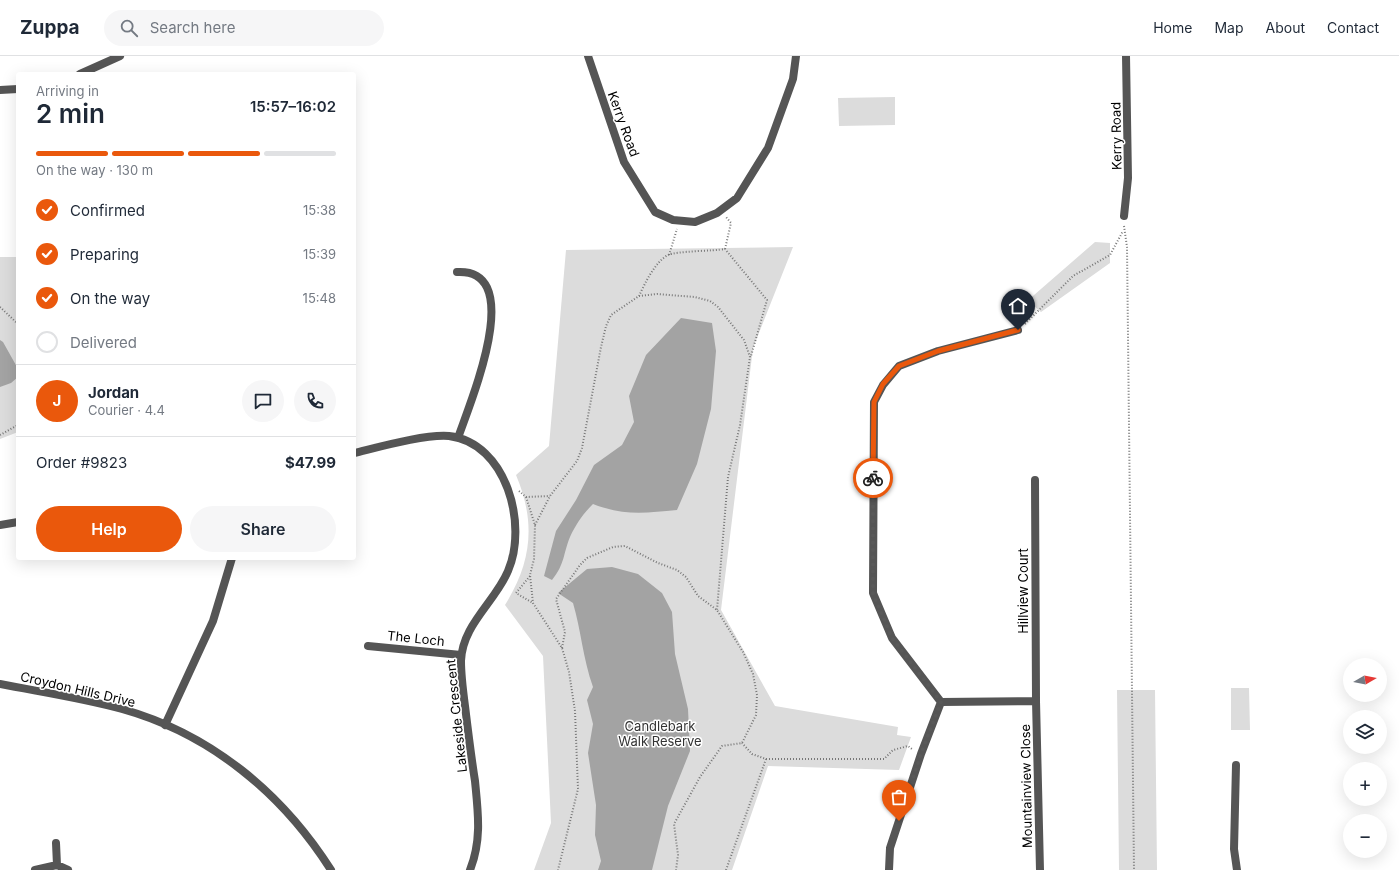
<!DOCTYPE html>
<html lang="en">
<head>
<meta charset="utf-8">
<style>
  :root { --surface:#fff; --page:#f6f6f7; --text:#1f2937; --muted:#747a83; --line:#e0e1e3; --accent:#ea580c }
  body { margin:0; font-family:Inter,sans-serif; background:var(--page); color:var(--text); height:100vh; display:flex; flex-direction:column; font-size:15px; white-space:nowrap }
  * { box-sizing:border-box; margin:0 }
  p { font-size:13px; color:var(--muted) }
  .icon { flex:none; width:22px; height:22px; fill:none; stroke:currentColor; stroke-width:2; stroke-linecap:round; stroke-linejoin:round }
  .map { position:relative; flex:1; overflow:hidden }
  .drawer { position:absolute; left:16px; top:16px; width:340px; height:488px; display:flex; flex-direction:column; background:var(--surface); border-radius:4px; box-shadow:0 4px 16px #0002 }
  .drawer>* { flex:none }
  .needle { width:26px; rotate:81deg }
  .fabs { position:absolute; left:1343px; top:602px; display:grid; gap:8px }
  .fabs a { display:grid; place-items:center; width:44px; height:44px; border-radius:50%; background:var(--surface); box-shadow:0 4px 16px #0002; font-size:20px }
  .pin { position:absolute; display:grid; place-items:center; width:34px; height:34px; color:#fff; margin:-41px -17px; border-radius:50% 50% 50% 0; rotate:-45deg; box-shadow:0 0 4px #0007 }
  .pin .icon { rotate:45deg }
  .courier { position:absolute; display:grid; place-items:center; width:40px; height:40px; margin:-20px; border:3px solid #ea580c; border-radius:50%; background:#fff; color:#222; box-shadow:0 1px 5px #0007 }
  .headline em { font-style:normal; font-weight:600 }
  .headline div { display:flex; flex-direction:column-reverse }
  .headline { display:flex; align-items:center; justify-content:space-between; height:68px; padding:0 20px }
  h1 { font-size:26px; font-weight:600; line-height:30px }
  .bar { display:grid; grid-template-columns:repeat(4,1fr); gap:6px 4px; align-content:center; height:48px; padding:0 20px }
  .bar i { height:5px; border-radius:3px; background:var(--line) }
  .bar .selected { background:var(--accent) }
  .bar p { grid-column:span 4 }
  .line { display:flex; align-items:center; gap:10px; padding:0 20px; border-top:1px solid var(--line) }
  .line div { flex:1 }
  .round { display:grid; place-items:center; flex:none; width:42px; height:42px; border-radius:21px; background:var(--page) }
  ol { padding:0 20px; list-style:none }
  li { display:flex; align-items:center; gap:12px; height:44px }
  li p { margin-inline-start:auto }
  li .icon { padding:4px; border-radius:50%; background:var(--accent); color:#fff; stroke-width:4 }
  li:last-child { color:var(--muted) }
  li i { width:22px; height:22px; border:2px solid var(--line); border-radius:50% }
  .cta { display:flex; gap:8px; margin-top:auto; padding:8px 20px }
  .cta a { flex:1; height:46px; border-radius:24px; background:var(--accent); color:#fff; font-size:16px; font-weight:600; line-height:46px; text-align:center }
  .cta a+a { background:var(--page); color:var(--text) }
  header { display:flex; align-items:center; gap:24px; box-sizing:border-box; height:56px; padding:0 20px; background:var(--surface); border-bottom:1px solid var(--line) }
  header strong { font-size:19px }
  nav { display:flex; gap:22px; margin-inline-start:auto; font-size:14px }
  .search { width:280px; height:36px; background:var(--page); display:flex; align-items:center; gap:10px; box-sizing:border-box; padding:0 14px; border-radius:22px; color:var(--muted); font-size:15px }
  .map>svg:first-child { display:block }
</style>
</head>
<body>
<header>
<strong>Zuppa</strong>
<div class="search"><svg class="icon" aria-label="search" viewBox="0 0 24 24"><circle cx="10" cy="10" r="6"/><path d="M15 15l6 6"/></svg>Search here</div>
<nav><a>Home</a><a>Map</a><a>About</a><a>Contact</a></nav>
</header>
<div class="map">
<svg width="1399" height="814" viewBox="0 0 1399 814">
  <rect width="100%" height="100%" fill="#fff"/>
  <path fill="#dcdcdc" d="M895,41V69L839,70L838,42Z
    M1095,186L1110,187V207L1041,256L1033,249L1026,246Z
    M793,191L753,292L721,554L775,650L898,671L897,679L911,681L899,714L768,710L732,814H534L551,767L543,600L505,549C532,506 536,466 516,419L549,390L566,194Z
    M0,201H18V376L0,383Z
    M1231,632H1249L1250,674H1231Z
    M1117,634H1155L1157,814H1119Z"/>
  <path fill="#a3a3a3" d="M681,262L712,267L716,295L711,353L697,408L677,454C645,457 624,460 593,448C583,458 576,468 570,481C563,498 565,508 552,524L544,520L556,475L576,444L594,409L622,389L634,366L629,340L646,299Z
    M0,284L3,286L17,311L18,321L11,327L0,331Z
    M612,511L638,518L662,537L672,556L675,598L688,653L690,695L668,750L652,814H598L601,805L595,779L596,749L588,697L593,668L587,644L593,631C583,603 581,574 573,547L558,537L587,513Z"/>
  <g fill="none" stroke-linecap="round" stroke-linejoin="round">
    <path stroke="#777" stroke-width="2" stroke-dasharray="1 2" stroke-linecap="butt" d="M1124,170L1127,191L1134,814
      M725,193L731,167L726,161
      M669,199L677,173
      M639,240C645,227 655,206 668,199C676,195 714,195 725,193L767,244L751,300
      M0,251L18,268
      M1025,268L1073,220L1110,199L1123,175
      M0,379L18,369
      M519,435L526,441L550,440
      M526,441L535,469L534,503L530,519L533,547L562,592L569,616L575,655L578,733L558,814
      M535,469L550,440L577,405L582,392L601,291L606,270L611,259L639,240L657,238L695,241L710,245L718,251L744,284L750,301L740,369L728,421L717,554
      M530,520L516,537L533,547
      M562,592L565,576L556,543L580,509L587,502L613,491L625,490L658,507L677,514L686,521L698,540L717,554L743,596L753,618L757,639L756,659L742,687L722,690L700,721L674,768L678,799L676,814
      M766,703H884L893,694L908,690L912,693
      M726,814L766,703L752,698L742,687"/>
    <path stroke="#555" stroke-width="8" d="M588,0L624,106L655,156L673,164L695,166L717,157L737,142L768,92L793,23L796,0
      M80,18L120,0
      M0,34L18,33
      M1124,160L1128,122L1126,0
      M457,216C528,212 469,349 458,382
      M354,397C379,391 425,378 449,380C507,387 528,469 508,515C495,546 462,569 461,605C461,620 463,635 465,650C468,675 471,700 475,725C478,756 482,784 470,814
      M1035,424L1036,645L1040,814
      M0,469L18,466
      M368,590L461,599
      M0,628C41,636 82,642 122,653C211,678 282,737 331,814
      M941,646L892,582L873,537L874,346L883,329L899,310L938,295L1018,274
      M165,669L213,565L232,502
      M1236,709L1234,793L1237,814
      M57,809L68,814
      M35,814L57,809L56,787
      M889,814L890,792L921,698L941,646L1036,645"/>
  </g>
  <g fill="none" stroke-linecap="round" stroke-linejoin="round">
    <path stroke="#595959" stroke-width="4" stroke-dasharray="0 7.2" d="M873,422V538L892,582L941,646L921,698L899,765"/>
    <path stroke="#ea580c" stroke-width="5" d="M873,422L874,346L883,328L899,310L938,295L1018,274"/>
  </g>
  <g text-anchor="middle" stroke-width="3" stroke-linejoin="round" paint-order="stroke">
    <g font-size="13" fill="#000" stroke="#fff">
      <text transform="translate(624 68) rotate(70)" y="5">Kerry Road</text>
      <text transform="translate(1116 80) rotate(-91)" y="5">Kerry Road</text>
      <text transform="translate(1023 535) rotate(-90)" y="5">Hillview Court</text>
      <text transform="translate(416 582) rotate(6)" y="5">The Loch</text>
      <text transform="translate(78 633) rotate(13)" y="5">Croydon Hills Drive</text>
      <text transform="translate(456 660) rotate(-96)" y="5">Lakeside Crescent</text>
      <text transform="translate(1026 730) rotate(-91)" y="5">Mountainview Close</text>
    </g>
    <g font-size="13" fill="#333" stroke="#fff">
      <text x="660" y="675">Candlebark<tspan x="660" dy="15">Walk Reserve</tspan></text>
    </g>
  </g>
</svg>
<div class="fabs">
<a><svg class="needle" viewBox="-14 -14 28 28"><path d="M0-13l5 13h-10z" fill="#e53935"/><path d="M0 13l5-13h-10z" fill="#747a83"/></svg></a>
<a><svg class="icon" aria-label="layers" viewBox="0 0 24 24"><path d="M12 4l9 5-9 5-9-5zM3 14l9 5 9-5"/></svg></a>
<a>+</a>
<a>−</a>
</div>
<div class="pin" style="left:899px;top:765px;background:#ea580c"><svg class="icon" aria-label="bag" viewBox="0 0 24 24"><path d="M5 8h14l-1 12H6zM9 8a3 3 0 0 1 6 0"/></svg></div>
<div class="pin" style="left:1018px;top:274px;background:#1f2937"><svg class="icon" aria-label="home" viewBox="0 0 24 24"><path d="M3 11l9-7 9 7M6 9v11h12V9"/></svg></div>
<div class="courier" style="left:873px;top:422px"><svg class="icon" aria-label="bike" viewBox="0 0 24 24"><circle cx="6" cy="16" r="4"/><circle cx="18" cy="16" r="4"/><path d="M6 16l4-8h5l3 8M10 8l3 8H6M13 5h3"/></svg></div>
<section class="drawer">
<div class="headline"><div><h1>2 min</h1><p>Arriving in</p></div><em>15:57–16:02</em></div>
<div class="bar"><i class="selected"></i><i class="selected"></i><i class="selected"></i><i></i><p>On the way · 130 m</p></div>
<ol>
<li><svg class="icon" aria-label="check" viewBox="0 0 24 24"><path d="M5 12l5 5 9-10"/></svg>Confirmed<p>15:38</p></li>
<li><svg class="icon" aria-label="check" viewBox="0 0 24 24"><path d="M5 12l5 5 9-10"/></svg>Preparing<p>15:39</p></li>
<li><svg class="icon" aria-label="check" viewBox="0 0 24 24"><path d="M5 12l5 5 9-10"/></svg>On the way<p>15:48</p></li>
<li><i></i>Delivered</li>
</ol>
<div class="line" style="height:72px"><b class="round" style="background:var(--accent);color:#fff">J</b><div><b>Jordan</b><p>Courier · 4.4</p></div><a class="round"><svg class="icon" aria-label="chat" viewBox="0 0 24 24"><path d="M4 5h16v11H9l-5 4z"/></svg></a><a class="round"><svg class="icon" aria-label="phone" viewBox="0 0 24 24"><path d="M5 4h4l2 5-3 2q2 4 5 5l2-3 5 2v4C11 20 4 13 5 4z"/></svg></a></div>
<div class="line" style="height:52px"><div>Order #9823</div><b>$47.99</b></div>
<div class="cta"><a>Help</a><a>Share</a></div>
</section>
</div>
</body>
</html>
